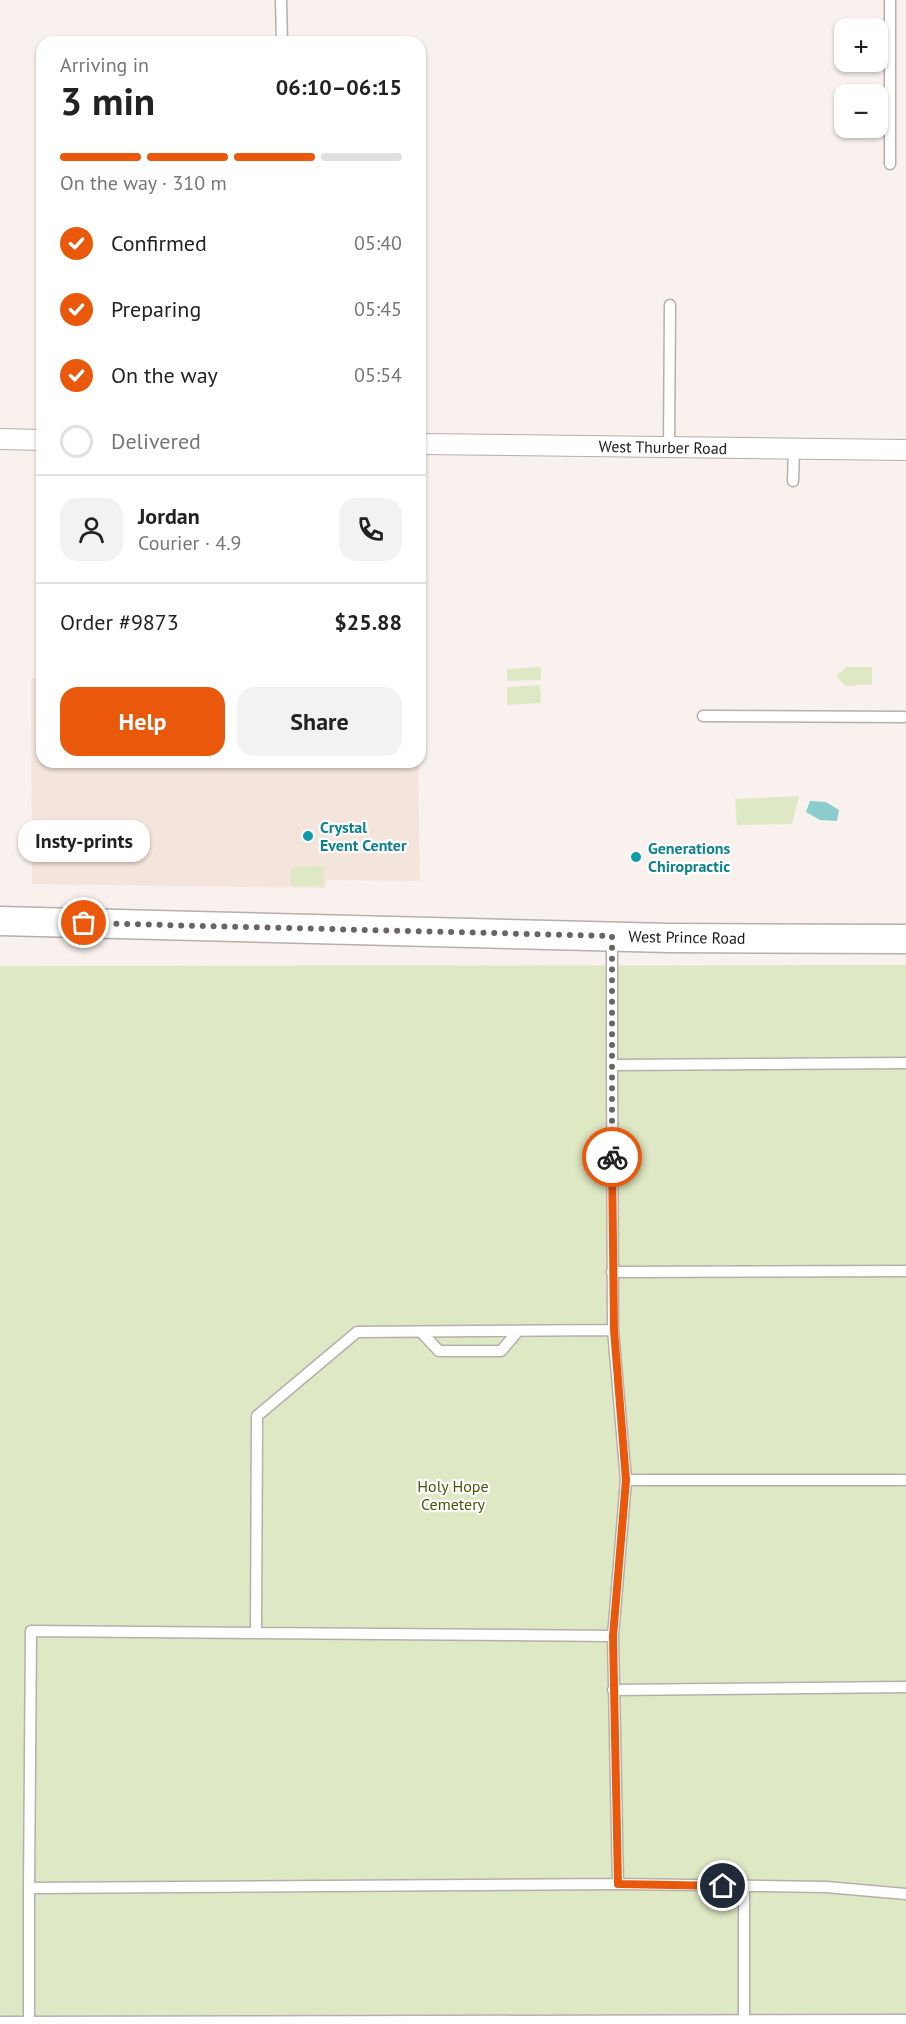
<!DOCTYPE html>
<html lang="en">
<head>
<meta charset="utf-8">
<style>
  :root { --surface:#fff; --page:#f2f2f2; --text:#222; --muted:#767676; --line:#e0e0e0; --accent:#ea580c }
  body { margin:0; font-family:"PT Sans",sans-serif; background:var(--page); color:var(--text); height:100vh; display:flex; flex-direction:column; font-size:22px; white-space:nowrap }
  * { box-sizing:border-box; margin:0 }
  p { font-size:20px; color:var(--muted) }
  .icon { flex:none; width:33px; height:33px; fill:none; stroke:currentColor; stroke-width:2; stroke-linecap:round; stroke-linejoin:round }
  .map { position:relative; flex:1; overflow:hidden }
  .drawer { position:absolute; left:36px; top:36px; width:390px; height:732px; display:flex; flex-direction:column; background:var(--surface); border-radius:18px; box-shadow:0 2px 4px #0004 }
  .drawer>* { flex:none }
  .tools { position:absolute; left:834px; top:18px; display:grid; gap:12px }
  .tools a { display:grid; place-items:center; width:54px; height:54px; border-radius:12px; background:var(--surface); box-shadow:0 2px 4px #0004; font-size:30px }
  .pin { position:absolute; display:grid; place-items:center; width:51px; height:51px; color:#fff; margin:-26px; border:3px solid #fff; border-radius:50%; box-shadow:0 2px 6px #0007 }
  .courier { position:absolute; display:grid; place-items:center; width:60px; height:60px; margin:-30px; border:4px solid #ea580c; border-radius:50%; background:#fff; color:#222; box-shadow:0 2px 8px #0007 }
  .bubble { position:absolute; height:42px; border-radius:18px; background:var(--surface); box-shadow:0 2px 4px #0004; font-size:20px; font-weight:700; line-height:42px; text-align:center }
  .overview em { font-style:normal; font-weight:700 }
  .overview div { display:flex; flex-direction:column-reverse }
  .overview { display:flex; align-items:center; justify-content:space-between; height:102px; padding:0 24px }
  h1 { font-size:39px; font-weight:700; line-height:45px }
  .bar { display:grid; grid-template-columns:repeat(4,1fr); gap:9px 6px; align-content:center; height:72px; padding:0 24px }
  .bar i { height:8px; border-radius:4px; background:var(--line) }
  .bar .on { background:var(--accent) }
  .bar p { grid-column:span 4 }
  .line { display:flex; align-items:center; gap:15px; padding:0 24px; border-top:2px solid var(--line) }
  .line div { flex:1 }
  .round { display:grid; place-items:center; flex:none; width:63px; height:63px; border-radius:18px; background:var(--page) }
  ol { padding:0 24px; list-style:none }
  li { display:flex; align-items:center; gap:18px; height:66px }
  li p { margin-inline-start:auto }
  li .icon { padding:6px; border-radius:50%; background:var(--accent); color:#fff; stroke-width:4 }
  li:last-child { color:var(--muted) }
  li i { width:33px; height:33px; border:3px solid var(--line); border-radius:50% }
  .primary-button { display:flex; gap:12px; margin-top:auto; padding:12px 24px }
  .primary-button a { flex:1; height:69px; border-radius:18px; background:var(--accent); color:#fff; font-size:24px; font-weight:700; line-height:69px; text-align:center }
  .primary-button a+a { background:var(--page); color:var(--text) }
  .map>svg:first-child { display:block }
</style>
</head>
<body>
<div class="map">
<svg width="906" height="2024" viewBox="0 0 906 2024">
  <rect width="100%" height="100%" fill="#f9f1ee"/>
  <path fill="#f3e4dc" d="M31,678H42V762H418L420,881L326,880L325,888L32,884Z"/>
  <path fill="#dfe8c4" d="M541,667V680L507,681V669Z
    M847,667H872V684L845,686L836,676Z
    M540,685L541,703L507,705V687Z
    M799,796L792,824L737,825L735,799Z
    M324,866L323,886H291V867Z
    M906,965V2024H0V966Z"/>
  <path fill="#8ccccf" d="M810,801L826,802L839,810L837,821L820,820L806,812Z"/>
  <g fill="none" stroke-linecap="round" stroke-linejoin="round">
    <defs>
      <path id="lane" d="M281,0L282,42
        M890,164V0
        M669,448L670,305
        M793,481L794,449
        M703,716L904,717
        M612,937V1065
        M612,1272L906,1271
        M421,1332L439,1351H501L518,1331
        M626,1480H906
        M256,1633L257,1416L357,1332L613,1330
        M613,1690L906,1687
        M618,1884L613,1636L626,1480L613,1330L612,1065L906,1063
        M744,1886V2024
        M29,1888L31,1631L613,1636
        M0,2022L906,2020
        M29,2024V1888L618,1884L826,1887L906,1894"/>
      <path id="street" d="M0,439L42,440
        M420,444L906,450"/>
      <path id="secondary" d="M0,921L669,938L906,939"/>
    </defs>
    <use href="#lane" stroke="#b6afac" stroke-width="13"/>
    <use href="#street" stroke="#b6afac" stroke-width="22"/>
    <use href="#secondary" stroke="#b6afac" stroke-width="31"/>
    <use href="#lane" stroke="#fff" stroke-width="10"/>
    <use href="#street" stroke="#fff" stroke-width="20"/>
    <use href="#secondary" stroke="#fff" stroke-width="28"/>
  </g>
  <g fill="none" stroke-linecap="round" stroke-linejoin="round">
    <path stroke="#696563" stroke-width="6" stroke-dasharray="0 10.8" d="M84,923L612,936V1157"/>
    <path stroke="#ea580c" stroke-width="8" d="M612,1157L614,1330L626,1480L613,1636L618,1884L723,1886"/>
  </g>
  <g fill="#0f9aa8" stroke="#fff" stroke-width="2">
    <circle cx="308" cy="836" r="6"/>
    <circle cx="636" cy="857" r="6"/>
  </g>
  <g text-anchor="middle" stroke-width="4.5" stroke-linejoin="round" paint-order="stroke">
    <g font-size="16" fill="#1c1a18" stroke="#fff">
      <text transform="translate(663 447) rotate(1)" y="6">West Thurber Road</text>
      <text transform="translate(687 937) rotate(1)" y="6">West Prince Road</text>
    </g>
    <g font-size="16" font-weight="bold" fill="#0d838f" stroke="#fff" text-anchor="start">
      <text x="320" y="833">Crystal<tspan x="320" dy="18">Event Center</tspan></text>
      <text x="648" y="854">Generations<tspan x="648" dy="18">Chiropractic</tspan></text>
    </g>
    <g font-size="16" fill="#485408" stroke="#fff">
      <text x="453" y="1492">Holy Hope<tspan x="453" dy="18">Cemetery</tspan></text>
    </g>
  </g>
</svg>
<div class="tools">
<a>+</a>
<a>−</a>
</div>
<div class="pin" style="left:84px;top:923px;background:#ea580c"><svg class="icon" aria-label="bag" viewBox="0 0 24 24"><path d="M5 8h14l-1 12H6zM9 8a3 3 0 0 1 6 0"/></svg></div>
<div class="pin" style="left:723px;top:1886px;background:#1f2937"><svg class="icon" aria-label="home" viewBox="0 0 24 24"><path d="M3 11l9-7 9 7M6 9v11h12V9"/></svg></div>
<div class="courier" style="left:612px;top:1157px"><svg class="icon" aria-label="bike" viewBox="0 0 24 24"><circle cx="6" cy="16" r="4"/><circle cx="18" cy="16" r="4"/><path d="M6 16l4-8h5l3 8M10 8l3 8H6M13 5h3"/></svg></div>
<div class="bubble" style="left:18px;top:820px;width:132px">Insty-prints</div>
<section class="drawer">
<div class="overview"><div><h1>3 min</h1><p>Arriving in</p></div><em>06:10–06:15</em></div>
<div class="bar"><i class="on"></i><i class="on"></i><i class="on"></i><i></i><p>On the way · 310 m</p></div>
<ol>
<li><svg class="icon" aria-label="check" viewBox="0 0 24 24"><path d="M5 12l5 5 9-10"/></svg>Confirmed<p>05:40</p></li>
<li><svg class="icon" aria-label="check" viewBox="0 0 24 24"><path d="M5 12l5 5 9-10"/></svg>Preparing<p>05:45</p></li>
<li><svg class="icon" aria-label="check" viewBox="0 0 24 24"><path d="M5 12l5 5 9-10"/></svg>On the way<p>05:54</p></li>
<li><i></i>Delivered</li>
</ol>
<div class="line" style="height:108px"><a class="round"><svg class="icon" aria-label="person" viewBox="0 0 24 24"><circle cx="12" cy="8" r="4"/><path d="M4 21q1-7 8-7t8 7"/></svg></a><div><b>Jordan</b><p>Courier · 4.9</p></div><a class="round"><svg class="icon" aria-label="phone" viewBox="0 0 24 24"><path d="M5 4h4l2 5-3 2q2 4 5 5l2-3 5 2v4C11 20 4 13 5 4z"/></svg></a></div>
<div class="line" style="height:78px"><div>Order #9873</div><b>$25.88</b></div>
<div class="primary-button"><a>Help</a><a>Share</a></div>
</section>
</div>
</body>
</html>
